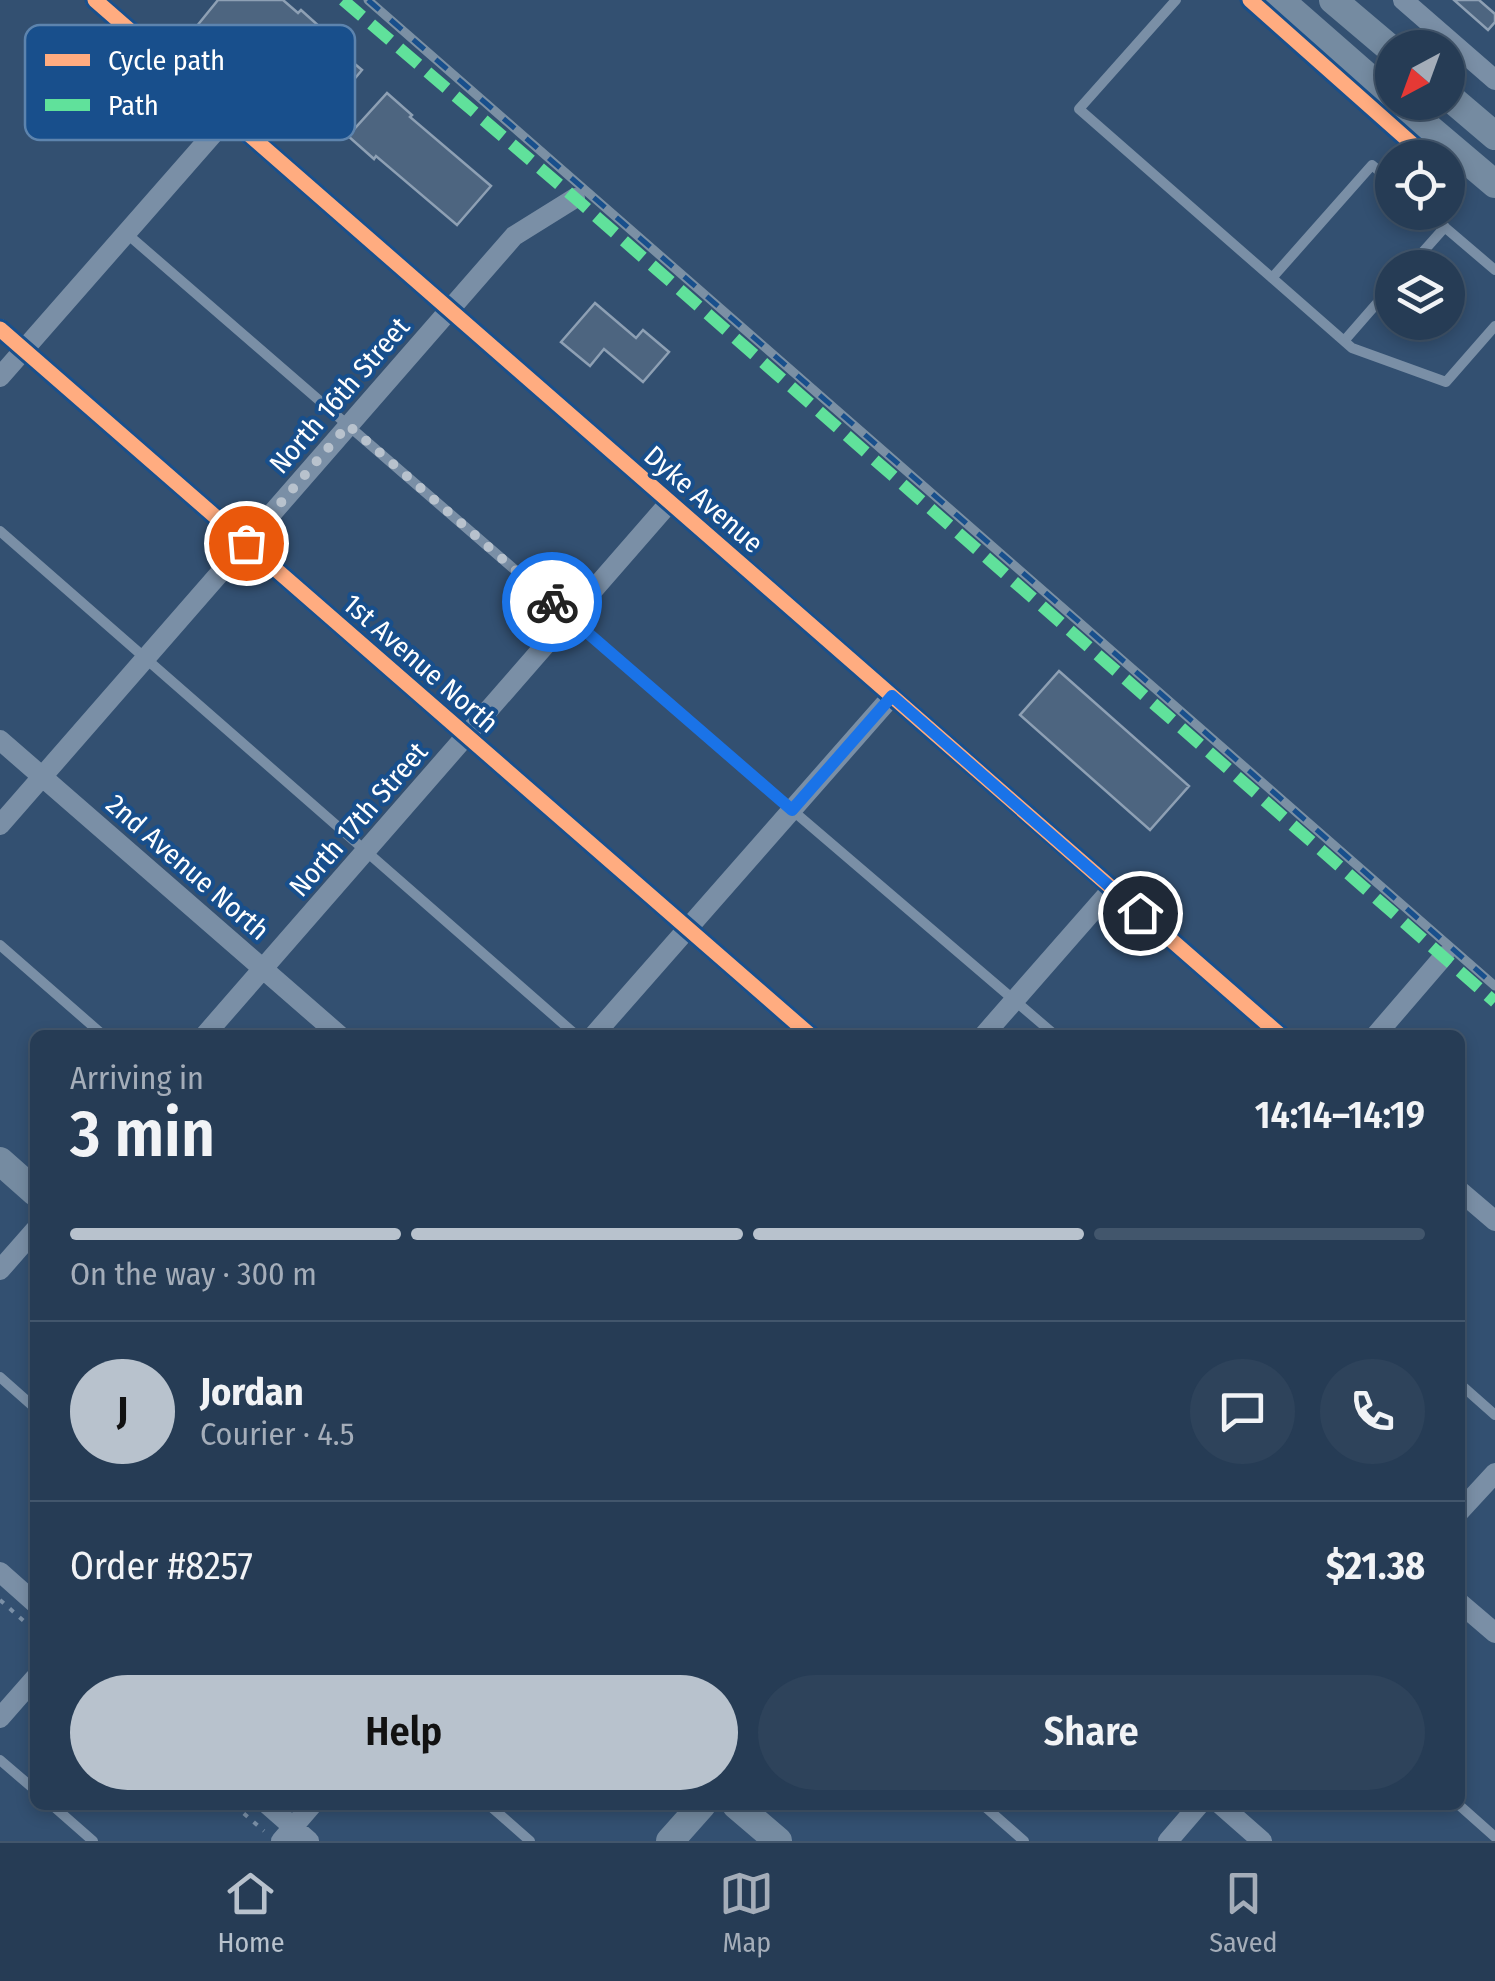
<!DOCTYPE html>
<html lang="en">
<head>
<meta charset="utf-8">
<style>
  :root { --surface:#263c55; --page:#2e435b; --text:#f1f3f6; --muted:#a4adb9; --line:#42566c; --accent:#b8c2cd }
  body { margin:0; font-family:"Fira Sans Condensed",sans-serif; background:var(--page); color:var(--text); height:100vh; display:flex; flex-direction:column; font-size:38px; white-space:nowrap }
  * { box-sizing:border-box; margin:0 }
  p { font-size:32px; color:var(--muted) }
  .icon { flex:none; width:55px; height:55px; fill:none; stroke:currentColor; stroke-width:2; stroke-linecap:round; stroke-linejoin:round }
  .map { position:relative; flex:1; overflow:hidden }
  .sheet { position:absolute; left:30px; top:1030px; width:1435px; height:780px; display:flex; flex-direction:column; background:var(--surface); border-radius:15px; box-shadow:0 5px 15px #0003,0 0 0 2px var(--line) }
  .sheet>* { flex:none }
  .needle { width:65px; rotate:221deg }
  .tools { position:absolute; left:1375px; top:30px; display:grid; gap:20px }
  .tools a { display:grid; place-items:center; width:90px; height:90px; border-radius:50%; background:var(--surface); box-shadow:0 5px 15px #0003,0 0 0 2px var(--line); font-size:50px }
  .pin { position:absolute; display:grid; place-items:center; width:85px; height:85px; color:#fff; margin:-42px; border:5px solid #fff; border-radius:50%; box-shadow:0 2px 10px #0007 }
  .courier { position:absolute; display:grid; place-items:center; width:100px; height:100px; margin:-50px; border:8px solid #1a73e8; border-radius:50%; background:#fff; color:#222; box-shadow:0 2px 12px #0007 }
  .overview em { font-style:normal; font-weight:600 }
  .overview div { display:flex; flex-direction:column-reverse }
  .overview { display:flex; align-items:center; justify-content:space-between; height:170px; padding:0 40px }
  h1 { font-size:65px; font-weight:600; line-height:75px }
  .bar { display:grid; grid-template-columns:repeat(4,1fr); gap:15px 10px; align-content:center; height:120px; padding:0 40px }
  .bar i { height:12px; border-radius:8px; background:var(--line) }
  .bar .selected { background:var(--accent) }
  .bar p { grid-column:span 4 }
  .line { display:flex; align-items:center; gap:25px; padding:0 40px; border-top:2px solid var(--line) }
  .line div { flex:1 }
  .round { display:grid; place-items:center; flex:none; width:105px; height:105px; border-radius:52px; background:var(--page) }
  .action { display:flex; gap:20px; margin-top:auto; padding:20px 40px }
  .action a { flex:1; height:115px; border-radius:60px; background:var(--accent); color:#111; font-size:40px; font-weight:600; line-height:115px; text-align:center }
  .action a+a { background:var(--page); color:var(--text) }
  .tabs { display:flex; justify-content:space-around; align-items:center; height:140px; border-top:2px solid var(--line); background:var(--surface); font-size:28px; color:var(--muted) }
  .tabs a { display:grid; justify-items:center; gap:5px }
  .tabs .selected { color:var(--accent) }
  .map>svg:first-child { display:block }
</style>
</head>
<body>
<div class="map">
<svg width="1495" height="1841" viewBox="0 0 1495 1841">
  <rect width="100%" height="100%" fill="#335071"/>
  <path fill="#4d6580" stroke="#8ea0b4" stroke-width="2.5" d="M218,0H283L298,13L301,10L330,36L326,40L362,70L325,114L288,83L275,98L196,27Z
    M1454,0H1479L1495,14V22L1488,30Z
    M387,93L412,115L410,117L491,186L457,225L376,156L374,159L348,136Z
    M595,303L636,338L643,330L669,352L643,382L604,349L590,366L561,342Z
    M1059,671L1189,786L1150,830L1020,715Z"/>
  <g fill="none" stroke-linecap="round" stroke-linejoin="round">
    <path stroke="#7a8fa6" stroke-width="4" stroke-dasharray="5 8" stroke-linecap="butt" d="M0,1600L35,1631
      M234,1805L264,1831"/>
    <path stroke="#7a8fa6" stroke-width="10" d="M1176,0L1079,109L1352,348L1446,382L1495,326
      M1427,212L1495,270
      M126,233L792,810L1055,1035
      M1413,263L1445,227
      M1272,278L1372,165L1392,182
      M1344,341L1392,286
      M0,531L576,1035
      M0,945L103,1035
      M0,1377L35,1408
      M1460,1384L1495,1415
      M0,1760L35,1790
      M52,1805L93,1841
      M489,1805L530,1841
      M983,1805L1024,1841
      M1459,1805L1495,1837"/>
    <path stroke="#7a8fa6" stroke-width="20" d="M95,0L1280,1035
      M1403,0L1495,80
      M0,329L810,1035
      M0,377L228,117
      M0,740L339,1035
      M0,825L514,236L575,198
      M205,1035L670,502
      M594,1035L892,696
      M984,1035L1112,889
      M1376,1035L1444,956
      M1460,1191L1495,1221
      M0,1270L35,1230
      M1460,1511L1495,1473
      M0,1572L35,1603
      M1460,1603L1495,1633
      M0,1718L35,1678
      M268,1805L309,1841
      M1221,1805L1262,1841
      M281,1841L312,1805
      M1168,1841L1199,1805"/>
    <path stroke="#758ba1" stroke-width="28" d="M1280,0L1392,98
      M1333,0L1392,50
      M1448,96L1495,136
      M1398,102L1495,184
      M0,1161L35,1192
      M736,1805L778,1841
      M670,1841L702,1805"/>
    <defs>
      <path id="rail" d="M368,0L1495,986"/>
    </defs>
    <use href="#rail" stroke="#7b90a4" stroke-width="9"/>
    <use href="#rail" stroke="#184f8c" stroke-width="5" stroke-dasharray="15" stroke-linecap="butt"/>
    <path stroke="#60e19b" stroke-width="12" stroke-dasharray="25 12" stroke-linecap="butt" d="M343,0L575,198L1495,1002"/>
    <defs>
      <path id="cycleway" d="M95,0L1280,1035
        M1250,0L1428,158
        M0,329L810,1035"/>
    </defs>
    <use href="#cycleway" stroke="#184f8c" stroke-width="21"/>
    <use href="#cycleway" stroke="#ffac80" stroke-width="15"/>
  </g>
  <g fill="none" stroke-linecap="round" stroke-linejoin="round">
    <path stroke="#b8c2cd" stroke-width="10" stroke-dasharray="0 18" d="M246,543L348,425L552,602"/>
    <path stroke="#1a73e8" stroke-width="12" d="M552,602L792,810L892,696L1140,913"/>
  </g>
  <g text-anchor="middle" stroke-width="8" stroke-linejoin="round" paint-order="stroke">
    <g font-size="28" fill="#fff" stroke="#184f8c">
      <text transform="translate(339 395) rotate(-49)" y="10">North 16th Street</text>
      <text transform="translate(704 499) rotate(41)" y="10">Dyke Avenue</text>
      <text transform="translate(421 663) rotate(41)" y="10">1st Avenue North</text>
      <text transform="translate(358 819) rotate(-49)" y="10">North 17th Street</text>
      <text transform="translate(188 867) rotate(41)" y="10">2nd Avenue North</text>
    </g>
  </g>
  <rect x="25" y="25" width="330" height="115" rx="15" fill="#184f8c" stroke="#5d84ae" stroke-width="2.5"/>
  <rect x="45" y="54" width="45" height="12" fill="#ffac80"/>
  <rect x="45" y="99" width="45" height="12" fill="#60e19b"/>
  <g font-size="28" fill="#fff">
    <text x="108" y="70">Cycle path</text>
    <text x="108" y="115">Path</text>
  </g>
</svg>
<div class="tools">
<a><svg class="needle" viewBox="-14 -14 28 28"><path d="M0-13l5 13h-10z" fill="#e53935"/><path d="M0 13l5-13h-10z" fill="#a4adb9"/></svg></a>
<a><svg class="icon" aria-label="locate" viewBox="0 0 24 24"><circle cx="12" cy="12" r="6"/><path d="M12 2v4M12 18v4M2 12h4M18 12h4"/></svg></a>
<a><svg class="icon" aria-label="layers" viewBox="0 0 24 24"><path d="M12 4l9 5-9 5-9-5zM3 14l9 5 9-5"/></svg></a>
</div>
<div class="pin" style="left:246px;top:543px;background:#ea580c"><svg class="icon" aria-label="bag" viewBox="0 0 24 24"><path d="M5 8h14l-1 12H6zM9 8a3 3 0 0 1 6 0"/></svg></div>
<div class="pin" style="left:1140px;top:913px;background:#1f2937"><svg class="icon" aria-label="home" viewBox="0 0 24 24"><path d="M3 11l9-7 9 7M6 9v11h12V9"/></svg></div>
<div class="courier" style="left:552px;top:602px"><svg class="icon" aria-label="bike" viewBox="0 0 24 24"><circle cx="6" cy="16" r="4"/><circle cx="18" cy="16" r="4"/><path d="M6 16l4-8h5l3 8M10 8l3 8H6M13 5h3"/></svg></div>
<section class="sheet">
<div class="overview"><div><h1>3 min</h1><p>Arriving in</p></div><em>14:14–14:19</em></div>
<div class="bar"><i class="selected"></i><i class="selected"></i><i class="selected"></i><i></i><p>On the way · 300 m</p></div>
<div class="line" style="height:180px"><b class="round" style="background:var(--accent);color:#111">J</b><div><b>Jordan</b><p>Courier · 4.5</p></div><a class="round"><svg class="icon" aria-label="chat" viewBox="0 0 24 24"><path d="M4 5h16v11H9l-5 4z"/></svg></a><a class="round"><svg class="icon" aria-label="phone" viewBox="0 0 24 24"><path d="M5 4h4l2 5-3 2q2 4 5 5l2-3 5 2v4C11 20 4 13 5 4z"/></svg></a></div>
<div class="line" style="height:130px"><div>Order #8257</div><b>$21.38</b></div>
<div class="action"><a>Help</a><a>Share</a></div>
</section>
</div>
<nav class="tabs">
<a class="selected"><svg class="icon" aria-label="home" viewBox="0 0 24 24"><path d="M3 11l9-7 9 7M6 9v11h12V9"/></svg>Home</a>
<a><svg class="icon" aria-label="map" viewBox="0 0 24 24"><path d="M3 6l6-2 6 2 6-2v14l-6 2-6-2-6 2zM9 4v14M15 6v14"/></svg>Map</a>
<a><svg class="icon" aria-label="saved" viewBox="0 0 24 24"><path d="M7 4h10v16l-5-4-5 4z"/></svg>Saved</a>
</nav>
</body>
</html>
